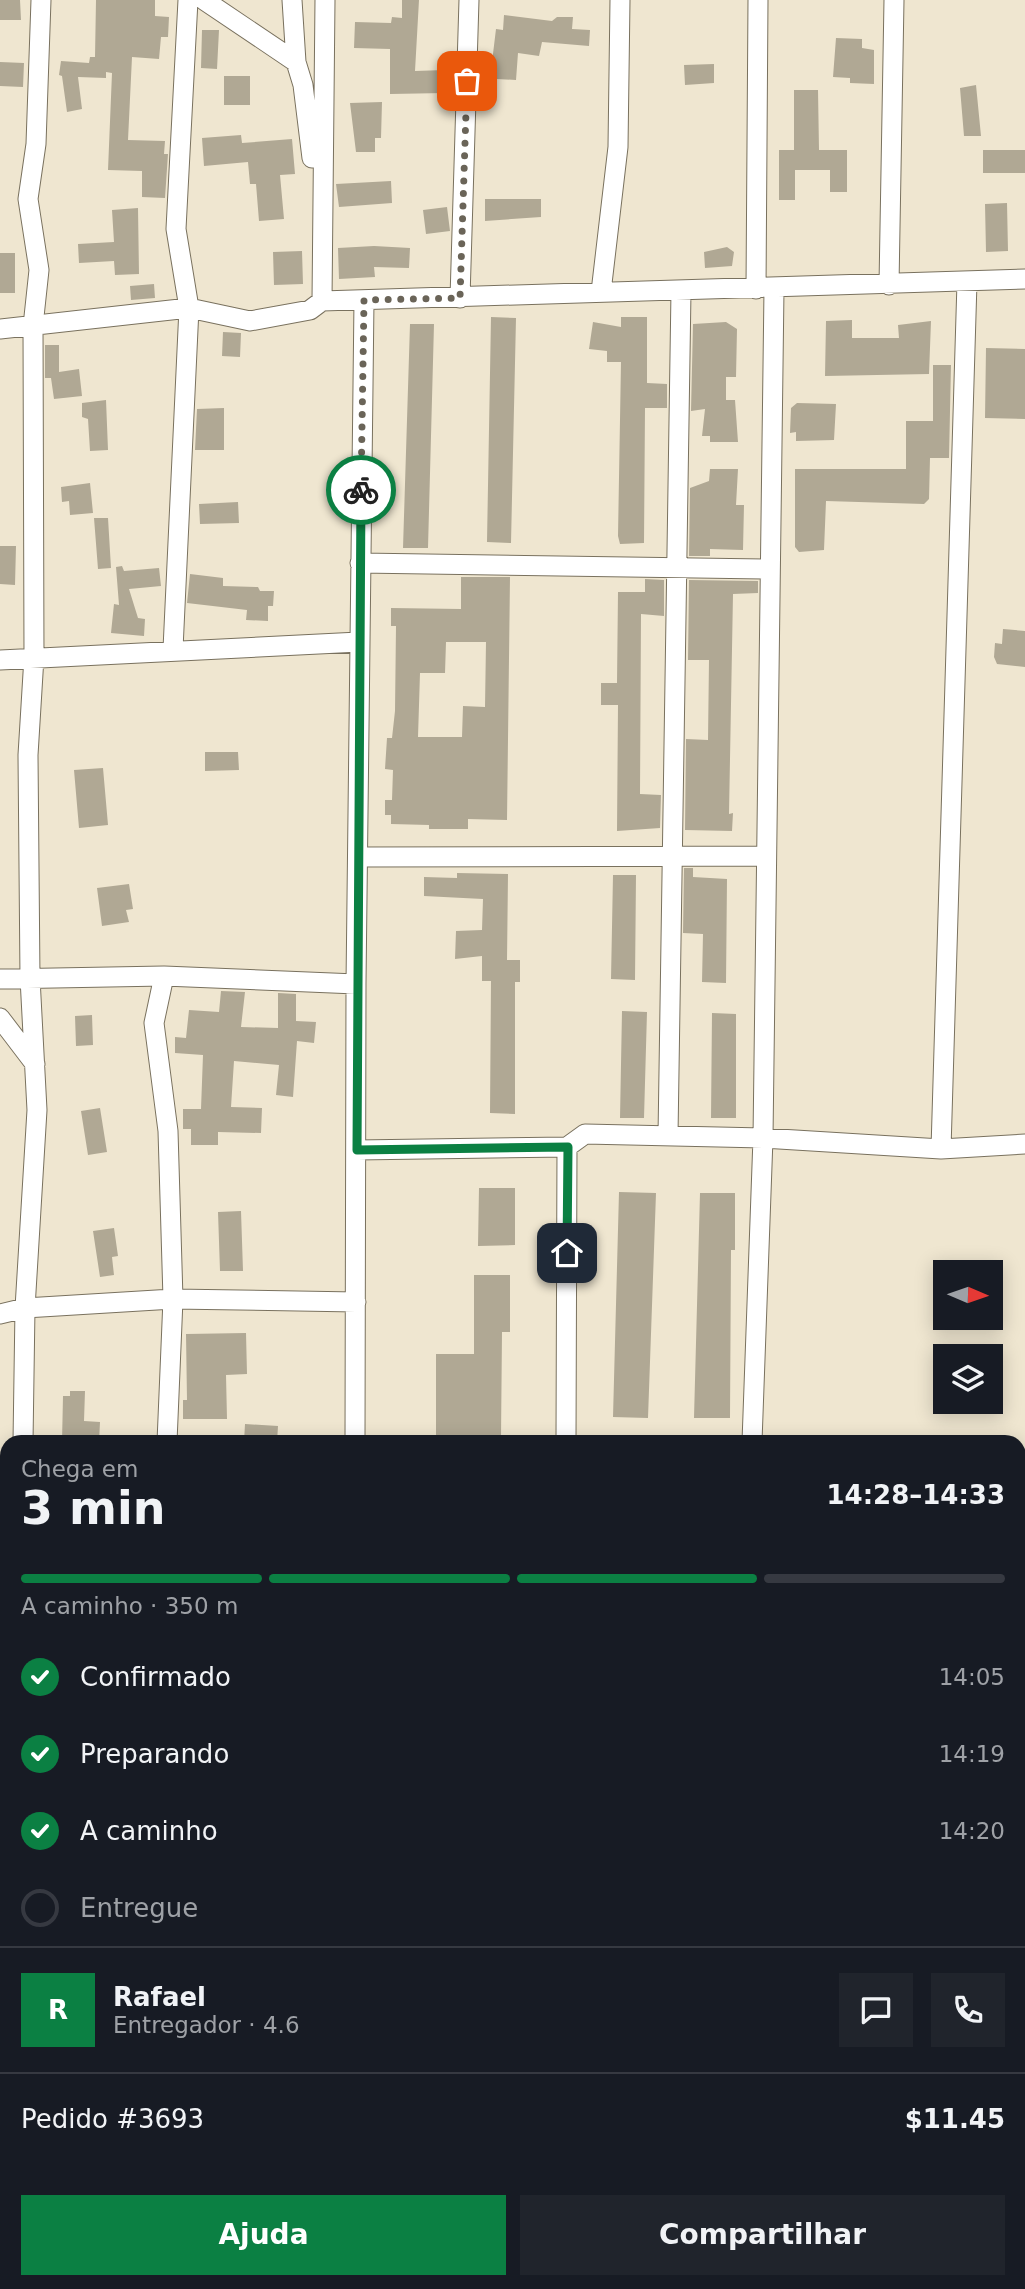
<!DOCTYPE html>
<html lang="pt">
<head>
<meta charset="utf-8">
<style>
  :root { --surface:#171b24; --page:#20242c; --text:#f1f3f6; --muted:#9ea1a6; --line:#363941; --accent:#0b8043 }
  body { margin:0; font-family:"DejaVu Sans",sans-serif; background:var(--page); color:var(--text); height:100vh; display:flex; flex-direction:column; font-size:26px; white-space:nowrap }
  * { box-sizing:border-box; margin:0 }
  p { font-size:23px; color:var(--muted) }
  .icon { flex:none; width:38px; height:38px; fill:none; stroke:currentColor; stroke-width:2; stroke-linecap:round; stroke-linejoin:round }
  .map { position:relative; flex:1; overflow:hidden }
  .panel { position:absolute; left:0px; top:1435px; width:1026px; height:854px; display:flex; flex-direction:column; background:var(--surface); border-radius:21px 21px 0 0; box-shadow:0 4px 18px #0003 }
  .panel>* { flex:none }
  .needle { width:46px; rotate:92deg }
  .buttons { position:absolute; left:933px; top:1260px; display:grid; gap:14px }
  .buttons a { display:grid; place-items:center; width:70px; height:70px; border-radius:0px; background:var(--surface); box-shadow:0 4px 18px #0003; font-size:35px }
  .pin { position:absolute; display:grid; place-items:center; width:60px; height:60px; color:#fff; margin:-30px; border-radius:14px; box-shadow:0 4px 10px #0006 }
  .courier { position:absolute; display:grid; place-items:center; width:70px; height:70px; margin:-35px; border:5px solid #0b8043; border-radius:50%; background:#fff; color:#222; box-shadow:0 2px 9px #0007 }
  .headline em { font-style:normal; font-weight:600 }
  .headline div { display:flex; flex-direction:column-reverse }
  .headline { display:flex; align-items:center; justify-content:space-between; height:119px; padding:0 21px }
  h1 { font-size:46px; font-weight:600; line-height:52px }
  .bar { display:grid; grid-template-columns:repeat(4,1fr); gap:10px 7px; align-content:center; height:84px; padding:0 21px }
  .bar i { height:9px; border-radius:5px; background:var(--line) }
  .bar .active { background:var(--accent) }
  .bar p { grid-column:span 4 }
  .line { display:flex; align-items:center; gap:18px; padding:0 21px; border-top:2px solid var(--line) }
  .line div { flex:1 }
  .round { display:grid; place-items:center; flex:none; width:74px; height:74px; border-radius:0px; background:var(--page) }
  ol { padding:0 21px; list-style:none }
  li { display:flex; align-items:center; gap:21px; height:77px }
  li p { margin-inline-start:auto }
  li .icon { padding:7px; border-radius:50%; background:var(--accent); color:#fff; stroke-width:4 }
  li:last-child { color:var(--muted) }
  li i { width:38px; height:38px; border:4px solid var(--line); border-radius:50% }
  .action { display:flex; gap:14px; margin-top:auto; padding:14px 21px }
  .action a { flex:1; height:80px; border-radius:0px; background:var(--accent); color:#fff; font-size:28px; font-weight:600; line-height:80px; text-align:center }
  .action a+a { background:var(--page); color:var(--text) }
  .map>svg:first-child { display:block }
</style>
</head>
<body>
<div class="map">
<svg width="1025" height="2289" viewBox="0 0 1025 2289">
  <rect width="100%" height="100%" fill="#efe6d0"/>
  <path fill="#e7dbbf" d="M1025,1902V2289H882V2282H1018V1903Z"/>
  <path fill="#b0a894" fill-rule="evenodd" d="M0,0H20L21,20H0Z
    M96,0H155V16L169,17L168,37H161L159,59L132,57L128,140L165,141L164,154H168L165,198L142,197V171L108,170L112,73L106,72V78L78,77L82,109L67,112L62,76L59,75L61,61L89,63L90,57H95Z
    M402,0H419L415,71L445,70V93L390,94V49L354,48L355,22L391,23L392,17L402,18Z
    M504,15L552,21L557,17H573L572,29L590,30L589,46L542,42L539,56L518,53L516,80L479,78V61L492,62L496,29L503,30Z
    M202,30H219L217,69L201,68Z
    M836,38L862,39V48L874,50V84L850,83V78L833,77Z
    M0,62L24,63L23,87L0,86Z
    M714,64V83L685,85L684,65Z
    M224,76H250V105H224Z
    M976,85L981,136H964L960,88Z
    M794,90H818L819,150H847V192H830V170H795V200H779V150H794Z
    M382,102L381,138H375V152H356L350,103Z
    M241,135L242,143L292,139L295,174L280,175L284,219L259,221L256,184H250L248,162L204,166L202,138Z
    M983,150H1025V173H983Z
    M391,181L392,203L339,207L336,184Z
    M485,199H541V217L485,221Z
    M1007,203L1008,251L986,252L985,204Z
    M447,207L450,231L426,234L423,210Z
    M138,208L139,274L115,275L114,261L79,263L78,244L114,242L112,210Z
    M374,246L410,248L409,268L374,267L375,277L339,279L338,248Z
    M727,247L734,252L732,266L705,268L704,252Z
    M302,251L303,284L274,285L273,252Z
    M0,253H15V293H0Z
    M154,284L155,298L131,300L130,286Z
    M491,317L516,318L511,543L487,542Z
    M621,317H647V383L667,384V408H645L644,543L620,544L618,536L621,362H607V351L589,349L593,322L621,327Z
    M852,320V338H899L898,325L931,321L929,374L825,376L826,321Z
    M726,322L737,329L736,377H726V400H735L738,442H710V436H702L705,409L691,411L693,324Z
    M410,324H434L428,548H403Z
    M223,332L241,333L240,357L222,356Z
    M45,345H59V372L79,369L82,396L54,399L51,378H45Z
    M986,348L1025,349V419L985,418Z
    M933,365H951L949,458H930L929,499L924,504L826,501L824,550L799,552L795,547V469H906V421H933Z
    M106,400L108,450L90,451L88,419L82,417V403Z
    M797,403L836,404L834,440L796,441V432L790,433L791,408Z
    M224,408V450H195L197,409Z
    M710,469H738L736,505H744L743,550L710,549V556H689L690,488L709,481Z
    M90,483L93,513L70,515L69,501L62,502L61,487Z
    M238,502L239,523L200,524L199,504Z
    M94,518H108L111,568L98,569Z
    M0,546H16L15,585L0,584Z
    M122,566L124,571L159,568L161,586L129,589L138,618L145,619L144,636L111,633L114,604L119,605L116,567Z
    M190,574L223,578V586L258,587L260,591H274L273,606H268V621L246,620L247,610L187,603Z
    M461,577H510L507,820L468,819V829H429V825L391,824V815H385V800H392L393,770L385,769L387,738H392L395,711L396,626H391V608L461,609ZM446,642H486L485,707L463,706L462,737H418L420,673H445Z
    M645,579L664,580V616L641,614L640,794L661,795L660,828L617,831L618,705H601V683H617L618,592H645Z
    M689,580L758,581V593L733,594L729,814L733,813L732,831L685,830L686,739L708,740L709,660H688Z
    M1003,629L1025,631V667L997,664L994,657L995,643L1002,644Z
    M205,752H238L239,770L205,771Z
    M103,768L108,825L79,828L74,770Z
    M684,868H693V877L727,879L726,983L702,982L703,934L683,933Z
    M457,873L508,874L507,960H520V982H515V1114L490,1113L491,981H482V956L455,959L456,931L482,930L483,899L424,896V877L457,878Z
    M613,875H636L635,980L611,979Z
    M129,884L133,909L126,910L129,922L102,926L97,888Z
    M221,991L245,992L241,1027L278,1028V993L296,994V1021L316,1022L314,1043L297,1041L293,1097L276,1095L279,1065L234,1061L231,1107L262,1108L261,1133L218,1132V1145H191V1129H183V1109H201L203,1055L175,1053V1037L186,1038L189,1010L219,1012Z
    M622,1011L647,1012L644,1118H620Z
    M712,1013L736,1014V1118H711Z
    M92,1015L93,1045L76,1046L75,1016Z
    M100,1108L107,1152L88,1155L81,1111Z
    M479,1188H515V1245L478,1246Z
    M619,1192L656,1193L648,1418L613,1417Z
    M700,1193H735V1250H731L730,1418H694Z
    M241,1211L243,1271H220L218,1212Z
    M114,1228L118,1256L112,1257L114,1275L100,1277L93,1231Z
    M474,1275H510V1332H502L501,1437L436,1436V1354H474Z
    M246,1333L247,1374L226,1375L227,1419H183V1400H187L186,1334Z
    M70,1391H85L84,1421L100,1422L99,1442H62L63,1396H70Z
    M245,1424L278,1426L277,1442H244Z"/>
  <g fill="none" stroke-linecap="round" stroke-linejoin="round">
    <defs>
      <path id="minor" d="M204,0L296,62
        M292,0L296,62L303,85L312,158
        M889,285L894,0
        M756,289L758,0
        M601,292L618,147L620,0
        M460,298L469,0
        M322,301L325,0
        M0,329L189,308L250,321L310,310L322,301L1025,279
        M360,563L769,569
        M173,649L189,308L176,229L188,0
        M0,660L359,642
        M358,857L766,856
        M164,976L154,1023L168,1131L173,1299L167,1442
        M0,979L164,976L356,984
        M0,1018L35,1064
        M668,1136L681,291
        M941,1149L967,282
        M357,1150L567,1147L585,1134L763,1138L941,1149L1025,1144
        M0,1314L25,1308L173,1299L356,1302
        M23,1442L25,1308L37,1110L30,978L28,755L34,657L33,326L39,270L28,199L36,144L41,0
        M355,1442L356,984L364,300
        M566,1442L567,1147
        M752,1442L763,1138L774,289
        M1018,1536H1025
        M0,1662L7,1661
        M1018,1882L1025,1881
        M0,2218L7,2217
        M23,2282V2289
        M165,2282V2289
        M367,2282V2289
        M728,2289V2282"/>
    </defs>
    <use href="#minor" stroke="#79715e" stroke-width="21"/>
    <use href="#minor" stroke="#fff" stroke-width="19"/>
  </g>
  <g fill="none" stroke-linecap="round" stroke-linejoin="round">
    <path stroke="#6a6458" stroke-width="7" stroke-dasharray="0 12.6" d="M361,490L364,300L460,298L467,81"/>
    <path stroke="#0b8043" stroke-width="9" d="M361,490L357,1150L568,1147L567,1253"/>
  </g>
</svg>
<div class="buttons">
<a><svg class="needle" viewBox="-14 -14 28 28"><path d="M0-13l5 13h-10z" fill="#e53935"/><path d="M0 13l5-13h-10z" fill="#9ea1a6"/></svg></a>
<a><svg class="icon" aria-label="layers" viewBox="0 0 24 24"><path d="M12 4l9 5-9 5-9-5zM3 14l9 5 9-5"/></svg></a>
</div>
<div class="pin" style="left:467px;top:81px;background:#ea580c"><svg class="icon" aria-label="bag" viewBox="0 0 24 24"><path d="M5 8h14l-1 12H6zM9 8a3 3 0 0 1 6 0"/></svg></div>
<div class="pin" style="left:567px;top:1253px;background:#1f2937"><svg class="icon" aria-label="home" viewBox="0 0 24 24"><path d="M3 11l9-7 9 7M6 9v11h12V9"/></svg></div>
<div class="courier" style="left:361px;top:490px"><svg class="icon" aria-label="bike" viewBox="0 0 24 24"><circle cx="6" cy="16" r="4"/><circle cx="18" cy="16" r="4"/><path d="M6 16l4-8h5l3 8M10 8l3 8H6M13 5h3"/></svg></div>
<section class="panel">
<div class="headline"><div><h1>3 min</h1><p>Chega em</p></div><em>14:28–14:33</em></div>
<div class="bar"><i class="active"></i><i class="active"></i><i class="active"></i><i></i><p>A caminho · 350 m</p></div>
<ol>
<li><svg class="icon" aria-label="check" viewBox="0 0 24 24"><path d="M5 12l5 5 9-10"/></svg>Confirmado<p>14:05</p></li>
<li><svg class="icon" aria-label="check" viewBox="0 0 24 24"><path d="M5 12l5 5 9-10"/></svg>Preparando<p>14:19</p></li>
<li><svg class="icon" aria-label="check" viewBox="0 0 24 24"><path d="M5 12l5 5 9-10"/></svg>A caminho<p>14:20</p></li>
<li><i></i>Entregue</li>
</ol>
<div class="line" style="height:126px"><b class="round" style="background:var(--accent);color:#fff">R</b><div><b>Rafael</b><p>Entregador · 4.6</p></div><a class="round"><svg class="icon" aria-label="chat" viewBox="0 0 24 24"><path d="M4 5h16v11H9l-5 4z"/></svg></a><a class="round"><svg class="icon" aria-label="phone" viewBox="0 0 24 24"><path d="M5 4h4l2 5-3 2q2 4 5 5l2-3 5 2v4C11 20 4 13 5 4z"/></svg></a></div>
<div class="line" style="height:91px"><div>Pedido #3693</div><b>$11.45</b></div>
<div class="action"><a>Ajuda</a><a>Compartilhar</a></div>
</section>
</div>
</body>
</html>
